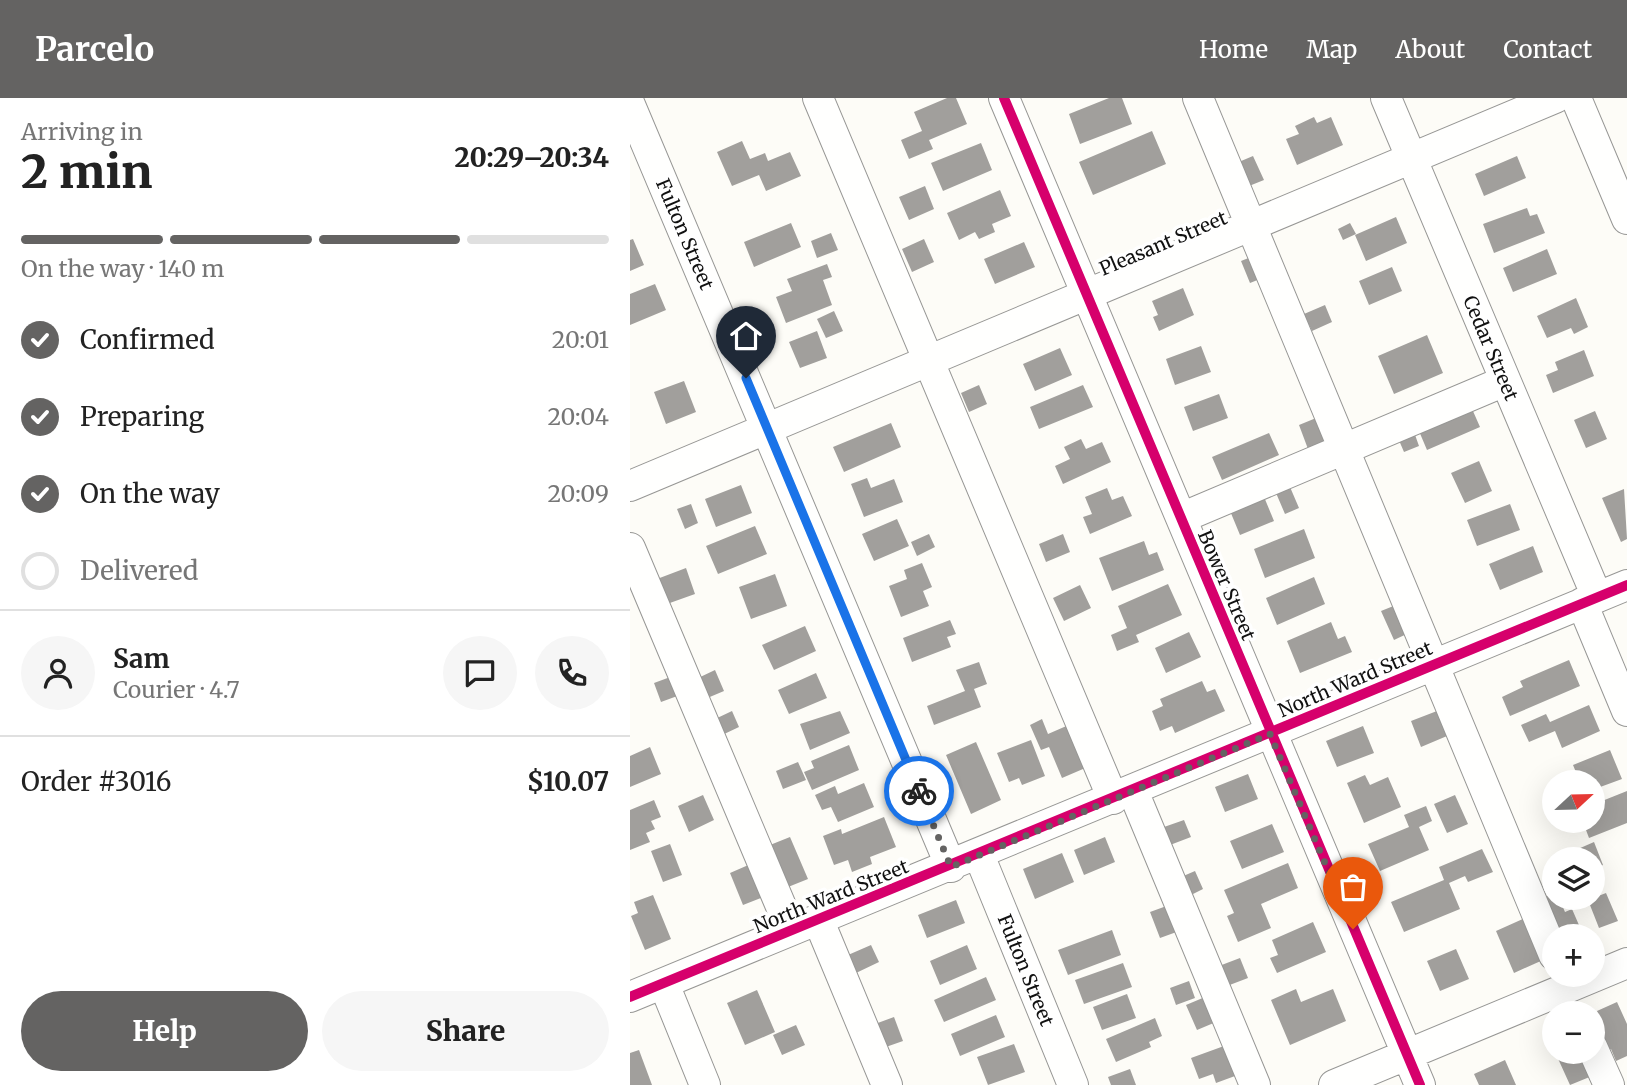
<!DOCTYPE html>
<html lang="en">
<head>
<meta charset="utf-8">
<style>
  :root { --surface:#fff; --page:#f6f6f6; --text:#222; --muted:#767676; --line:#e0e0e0; --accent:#646362 }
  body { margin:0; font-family:Merriweather,serif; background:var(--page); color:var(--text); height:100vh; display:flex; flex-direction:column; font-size:26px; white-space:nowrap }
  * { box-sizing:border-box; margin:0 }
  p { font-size:23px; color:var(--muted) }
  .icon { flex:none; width:38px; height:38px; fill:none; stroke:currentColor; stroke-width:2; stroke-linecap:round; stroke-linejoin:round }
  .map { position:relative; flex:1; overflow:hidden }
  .sheet { display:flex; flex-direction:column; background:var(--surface); width:630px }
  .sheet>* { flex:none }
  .needle { width:46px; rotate:68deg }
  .tools { position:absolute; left:912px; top:672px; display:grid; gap:14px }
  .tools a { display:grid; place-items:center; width:63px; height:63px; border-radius:50%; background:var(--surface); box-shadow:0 7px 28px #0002; font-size:35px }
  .pin { position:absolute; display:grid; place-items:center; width:60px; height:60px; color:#fff; margin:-72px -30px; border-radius:50% 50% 50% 0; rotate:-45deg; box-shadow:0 0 7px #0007 }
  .pin .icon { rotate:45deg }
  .courier { position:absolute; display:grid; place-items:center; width:70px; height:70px; margin:-35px; border:5px solid #1a73e8; border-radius:50%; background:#fff; color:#222; box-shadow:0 2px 9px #0007 }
  .head em { font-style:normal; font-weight:800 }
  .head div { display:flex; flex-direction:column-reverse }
  .head { display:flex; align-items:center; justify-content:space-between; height:119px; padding:0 21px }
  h1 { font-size:46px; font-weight:800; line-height:52px }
  .bar { display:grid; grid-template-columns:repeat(4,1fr); gap:10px 7px; align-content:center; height:84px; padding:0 21px }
  .bar i { height:9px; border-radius:5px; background:var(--line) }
  .bar .on { background:var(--accent) }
  .bar p { grid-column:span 4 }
  .line { display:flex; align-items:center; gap:18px; padding:0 21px; border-top:2px solid var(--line) }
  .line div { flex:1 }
  .round { display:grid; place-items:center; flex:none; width:74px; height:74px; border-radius:37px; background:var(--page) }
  ol { padding:0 21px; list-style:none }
  li { display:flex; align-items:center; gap:21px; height:77px }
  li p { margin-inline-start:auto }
  li .icon { padding:7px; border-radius:50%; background:var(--accent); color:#fff; stroke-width:4 }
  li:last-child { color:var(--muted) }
  li i { width:38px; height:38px; border:4px solid var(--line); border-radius:50% }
  .cta { display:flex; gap:14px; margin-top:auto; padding:14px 21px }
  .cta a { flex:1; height:80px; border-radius:42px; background:var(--accent); color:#fff; font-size:28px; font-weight:800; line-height:80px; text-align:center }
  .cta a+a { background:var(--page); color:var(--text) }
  header { display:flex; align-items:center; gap:42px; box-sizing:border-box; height:98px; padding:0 35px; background:var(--accent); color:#fff }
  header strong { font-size:33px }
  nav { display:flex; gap:38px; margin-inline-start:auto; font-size:24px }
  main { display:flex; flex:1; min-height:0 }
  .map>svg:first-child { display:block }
</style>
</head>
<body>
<header>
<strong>Parcelo</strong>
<nav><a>Home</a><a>Map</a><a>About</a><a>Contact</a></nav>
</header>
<main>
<section class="sheet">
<div class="head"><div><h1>2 min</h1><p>Arriving in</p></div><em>20:29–20:34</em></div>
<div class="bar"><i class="on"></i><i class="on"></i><i class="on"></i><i></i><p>On the way · 140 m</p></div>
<ol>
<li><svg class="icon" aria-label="check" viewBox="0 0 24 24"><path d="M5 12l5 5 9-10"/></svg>Confirmed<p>20:01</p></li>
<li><svg class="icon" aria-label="check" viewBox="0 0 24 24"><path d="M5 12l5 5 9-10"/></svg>Preparing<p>20:04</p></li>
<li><svg class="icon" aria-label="check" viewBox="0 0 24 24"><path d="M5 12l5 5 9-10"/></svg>On the way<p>20:09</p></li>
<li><i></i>Delivered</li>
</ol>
<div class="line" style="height:126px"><a class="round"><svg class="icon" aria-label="person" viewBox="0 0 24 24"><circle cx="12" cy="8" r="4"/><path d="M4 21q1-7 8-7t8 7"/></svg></a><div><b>Sam</b><p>Courier · 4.7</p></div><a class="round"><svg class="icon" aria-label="chat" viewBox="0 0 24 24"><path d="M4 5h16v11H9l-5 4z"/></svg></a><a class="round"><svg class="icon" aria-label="phone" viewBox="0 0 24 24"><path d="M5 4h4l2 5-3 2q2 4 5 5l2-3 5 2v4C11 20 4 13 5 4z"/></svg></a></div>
<div class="line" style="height:91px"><div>Order #3016</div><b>$10.07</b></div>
<div class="cta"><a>Help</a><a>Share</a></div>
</section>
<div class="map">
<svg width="997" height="987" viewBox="0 0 997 987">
  <rect width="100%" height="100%" fill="#fdfcf7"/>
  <path fill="#a19f9c" d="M317,0H326L337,26L299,42L303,51L279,61L271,42L292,33L284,14Z
    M479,0H492L502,26L450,46L439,16Z
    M684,19L687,25L701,19L713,47L667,67L656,41L669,36L665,28Z
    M522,33L536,66L463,97L449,64Z
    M112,43L120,61L135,55L138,63L160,54L171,78L136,93L129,77L102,88L87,54Z
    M351,45L362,72L313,93L301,65Z
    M623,58L634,82L614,90L604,66Z
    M887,58L896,80L854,98L845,76Z
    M295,88L304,111L279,122L269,99Z
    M370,92L381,118L362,126L365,134L349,141L345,134L329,142L317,115Z
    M897,110L900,118L907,116L915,135L864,155L853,126Z
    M766,119L777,145L736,163L725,137Z
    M161,125L171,149L124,169L114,144Z
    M720,125L726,136L713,142L708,131Z
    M201,135L208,152L187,160L181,143Z
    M3,141L14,167L0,173V142Z
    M294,141L304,164L282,174L272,151Z
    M394,144L405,169L365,186L354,161Z
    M917,151L927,176L883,194L873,170Z
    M626,157L635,179L620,185L611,163Z
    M197,166L202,179L193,182L202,207L156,225L146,199L162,193L157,181Z
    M762,169L772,193L739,207L729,183Z
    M25,186L36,212L0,227V196Z
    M553,190L564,217L529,233L523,219L528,217L522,203Z
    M946,200L958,229L944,236L941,230L917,240L907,218Z
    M695,207L702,224L682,233L674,216Z
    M204,213L213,233L196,240L187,221Z
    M187,233L197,260L170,270L159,244Z
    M797,237L813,275L764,296L748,258Z
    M571,248L581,274L545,287L536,261Z
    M430,250L442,277L405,293L393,266Z
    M954,252L964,278L923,295L916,277L928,272L925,264Z
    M54,283L66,314L36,326L24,294Z
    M349,287L357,306L339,314L331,295Z
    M453,287L463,309L409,331L400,309Z
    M589,296L598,320L563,333L554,309Z
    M839,304L850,329L797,352L786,326Z
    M965,313L977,341L956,350L944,322Z
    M691,318L701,342L678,351L669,327Z
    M261,325L271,349L214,374L203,349Z
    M784,334L789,348L774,354L768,340Z
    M639,335L649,357L592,382L582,359Z
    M451,341L456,351L472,344L481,364L433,386L425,368L440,361L434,349Z
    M849,363L862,393L835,405L821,375Z
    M237,380L241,390L264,381L273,404L234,419L221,386Z
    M111,387L122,415L86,429L75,401Z
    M660,389L669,410L655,416L646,395Z
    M477,390L482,402L493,398L502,418L460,436L453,419L462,416L455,399Z
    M994,391L997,441L991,444L972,400Z
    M632,394L644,423L610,437L598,408Z
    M61,406L68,425L55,431L47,411Z
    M880,406L890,432L847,448L837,422Z
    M267,421L279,448L244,463L232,436Z
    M125,428L137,456L88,476L76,448Z
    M674,431L685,460L635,480L624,451Z
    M299,436L305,449L287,458L281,444Z
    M433,436L440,454L416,464L409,446Z
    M514,443L519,457L527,454L534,472L482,493L469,460Z
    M903,448L913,474L870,492L859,466Z
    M292,465L302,489L293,493L299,508L271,519L259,488L277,481L274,472Z
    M56,470L65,496L37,506L27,481Z
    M145,476L157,508L121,521L109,489Z
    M684,479L695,506L647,527L636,500Z
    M538,486L552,517L506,537L509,544L487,553L481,537L497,530L488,508Z
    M450,487L461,510L434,523L423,500Z
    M771,505L783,533L764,542L751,513Z
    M320,522L326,536L317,539L321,549L282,564L273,540Z
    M701,524L708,541L715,538L722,554L670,575L657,543Z
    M175,528L186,553L144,572L132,547Z
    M559,534L571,559L536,575L525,550Z
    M939,562L950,588L880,618L872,599L893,589L890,583Z
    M349,564L357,586L344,591L351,609L304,627L297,608L335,593L326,572Z
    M85,572L94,593L75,601L66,581Z
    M186,575L197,600L159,616L148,592Z
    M43,578L50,597L31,604L24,585Z
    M572,583L577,594L585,591L595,613L545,635L542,628L530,633L522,613L533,608L530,601Z
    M959,607L970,633L932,650L925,633L899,644L891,627L916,616L920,624Z
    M102,613L109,629L90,638L83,622Z
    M210,613L220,635L180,652L170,626Z
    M807,613L817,638L791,649L781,623Z
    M412,621L418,636L441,626L460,668L432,680L419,649L411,652L400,627Z
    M733,628L744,655L707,669L696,643Z
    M401,642L415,678L392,687L389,680L379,684L367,655Z
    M346,644L371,702L341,716L316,657Z
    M219,647L229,672L182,692L174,674L184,670L181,663Z
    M20,649L31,676L0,689V658Z
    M980,652L992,681L962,692V684H950L943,667Z
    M168,664L176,682L153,691L146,673Z
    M618,676L628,701L595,714L585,689Z
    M735,677L740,687L758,679L771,709L734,725L717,685Z
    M234,685L244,709L208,724L201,709L192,712L185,697L205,688L208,696Z
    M997,693V725L959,740L953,724L962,723V707Z
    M73,697L84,722L59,734L48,708Z
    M825,697L838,726L817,735L804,706Z
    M24,702L31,719L21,723L25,731L16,735L20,744L0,752V712Z
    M796,708L802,723L789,729L799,752L750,773L738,746L779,729L774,717Z
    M254,719L266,749L240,759L242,766L222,774L218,762L204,767L193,738L211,731L212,736Z
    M554,722L561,739L540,747L534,729Z
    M642,726L654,754L612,771L600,743Z
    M160,739L178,781L153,791L135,749Z
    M475,739L485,764L454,777L444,752Z
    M964,744L973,767L962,772V761H952L948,751Z
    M40,746L52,777L33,784L21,753Z
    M852,751L863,774L838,784L835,778L819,785L830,811L774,834L761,804L814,782L809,769Z
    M432,755L444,784L405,801L393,771Z
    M123,765L136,798L113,807L100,775Z
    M658,765L668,790L631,806L641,830L608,844L597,818L604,815L594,792Z
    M565,773L573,791L559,798L551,779Z
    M924,795V800H929L935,814L942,811L952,834L943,838H926L910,801Z
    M976,795L988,823L969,830L958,802Z
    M23,797L41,841L15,852L1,818L8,815L4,804Z
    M326,802L335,825L297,840L288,817Z
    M542,806L552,832L530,840L520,814Z
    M895,820L913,862L884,875L866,833Z
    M683,824L696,854L647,875L640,860L648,857L642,842Z
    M482,832L491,857L438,877L428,852Z
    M241,847L249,864L226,875L218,857Z
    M337,847L347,871L310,887L300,863Z
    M826,851L839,881L810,893L797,863Z
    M610,860L618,880L597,888L589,868Z
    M493,865L502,889L454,906L445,882Z
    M356,879L366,902L314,924L304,902Z
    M559,883L565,900L546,907L540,890Z
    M666,891L671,904L703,891L716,923L660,947L641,902Z
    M127,892L145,934L115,947L97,905Z
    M497,896L506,920L472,932L463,909Z
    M575,899L586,924L567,932L556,907Z
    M987,904L997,926V958L986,963L981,951L974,954L962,924L970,921L967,913Z
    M366,917L375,939L330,958L321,936Z
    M264,919L273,943L253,950L245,926Z
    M525,920L532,938L519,944L521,949L486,964L476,941Z
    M166,927L175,947L152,957L143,937Z
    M384,946L395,974L358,987L347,959Z
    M594,948L605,978L586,985L583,976L569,981L561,960Z
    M9,952L22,987H0V955Z
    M925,954H952L962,978L940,987Z
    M875,962L886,987H849L844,976Z
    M500,971L506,987H481L478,979Z"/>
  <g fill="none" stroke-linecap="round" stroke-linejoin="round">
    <defs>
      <path id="minor" d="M188,0L483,701
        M374,0L790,987
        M568,0L924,857
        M756,0L967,499
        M946,0L997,121
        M0,7L321,769
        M0,388L925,0
        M551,420L875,283
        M0,450L161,832
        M952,505L997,613
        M503,693L625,987
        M349,757L443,987
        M188,821L257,987
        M34,886L75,987
        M0,899L997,487
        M962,949L979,987
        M704,987L997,865"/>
    </defs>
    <use href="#minor" stroke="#979795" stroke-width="32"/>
    <use href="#minor" stroke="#fffffe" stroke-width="30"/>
    <defs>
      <path id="cycleway" d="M374,0L790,987
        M0,899L997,487"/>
    </defs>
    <use href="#cycleway" stroke="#fff" stroke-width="15"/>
    <use href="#cycleway" stroke="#d6006c" stroke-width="10"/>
  </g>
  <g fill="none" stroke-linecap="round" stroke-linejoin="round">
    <path stroke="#646362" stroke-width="7" stroke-dasharray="0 12.6" d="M289,693L321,769L640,636L723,831"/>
    <path stroke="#1a73e8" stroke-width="9" d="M116,280L289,693"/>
  </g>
  <g text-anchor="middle" stroke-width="7" stroke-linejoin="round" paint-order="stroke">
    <g font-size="19" fill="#111" stroke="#fff">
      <text transform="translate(55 136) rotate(67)" y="7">Fulton Street</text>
      <text transform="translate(533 145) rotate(-23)" y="7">Pleasant Street</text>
      <text transform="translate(861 250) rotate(67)" y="7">Cedar Street</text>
      <text transform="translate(597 487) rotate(67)" y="7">Bower Street</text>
      <text transform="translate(725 581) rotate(-23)" y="7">North Ward Street</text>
      <text transform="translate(201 798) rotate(-22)" y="7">North Ward Street</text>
      <text transform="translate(396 872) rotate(68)" y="7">Fulton Street</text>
    </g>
  </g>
</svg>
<div class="tools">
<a><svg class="needle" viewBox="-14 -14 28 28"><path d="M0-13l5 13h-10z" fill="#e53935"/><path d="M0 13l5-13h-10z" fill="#767676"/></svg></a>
<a><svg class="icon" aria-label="layers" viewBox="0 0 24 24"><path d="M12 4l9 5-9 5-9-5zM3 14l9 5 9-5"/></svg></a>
<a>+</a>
<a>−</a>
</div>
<div class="pin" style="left:723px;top:831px;background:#ea580c"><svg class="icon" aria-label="bag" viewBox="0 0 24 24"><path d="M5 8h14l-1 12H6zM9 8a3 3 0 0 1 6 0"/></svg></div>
<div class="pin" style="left:116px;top:280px;background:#1f2937"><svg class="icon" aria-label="home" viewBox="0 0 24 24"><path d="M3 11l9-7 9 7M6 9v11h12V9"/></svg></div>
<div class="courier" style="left:289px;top:693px"><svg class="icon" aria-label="bike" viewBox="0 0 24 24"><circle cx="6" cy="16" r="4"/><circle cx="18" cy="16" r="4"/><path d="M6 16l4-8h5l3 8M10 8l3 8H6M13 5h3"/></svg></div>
</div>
</main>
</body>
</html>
